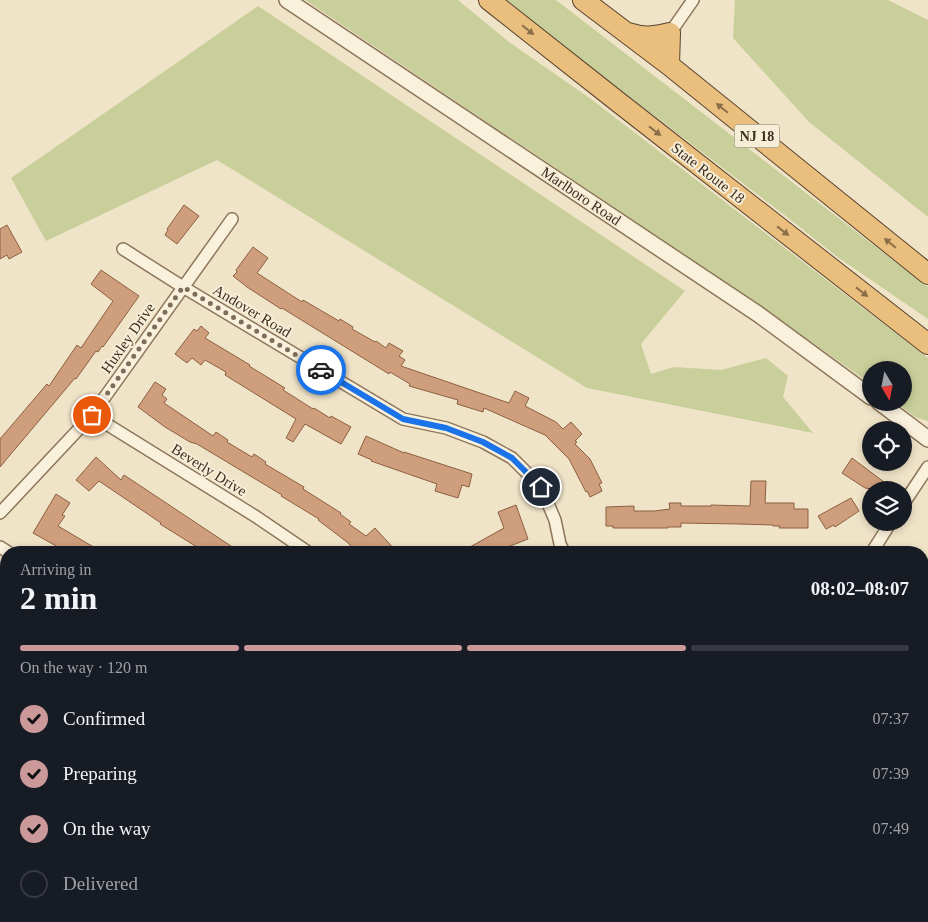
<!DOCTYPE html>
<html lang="en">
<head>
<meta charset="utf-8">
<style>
  :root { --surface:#171b24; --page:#242831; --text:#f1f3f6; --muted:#9ea1a6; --line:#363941; --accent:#cc999b }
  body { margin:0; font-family:Georgia,serif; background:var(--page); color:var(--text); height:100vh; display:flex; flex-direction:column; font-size:19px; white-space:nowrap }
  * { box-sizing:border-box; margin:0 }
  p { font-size:16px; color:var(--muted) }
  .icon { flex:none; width:28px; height:28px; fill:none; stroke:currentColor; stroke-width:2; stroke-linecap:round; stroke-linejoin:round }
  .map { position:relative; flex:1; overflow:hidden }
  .sheet { position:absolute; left:0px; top:546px; width:929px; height:376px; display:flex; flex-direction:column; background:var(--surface); border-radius:20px 20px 0 0; box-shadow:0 2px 8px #0003 }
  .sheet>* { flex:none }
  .needle { width:32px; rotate:170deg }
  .fabs { position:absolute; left:862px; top:361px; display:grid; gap:10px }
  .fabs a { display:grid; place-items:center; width:50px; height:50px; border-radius:50%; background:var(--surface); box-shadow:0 2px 8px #0003; font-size:25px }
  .pin { position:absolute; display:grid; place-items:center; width:42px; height:42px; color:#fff; margin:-21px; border:2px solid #fff; border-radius:50%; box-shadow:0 1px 5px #0007 }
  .courier { position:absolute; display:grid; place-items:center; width:50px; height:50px; margin:-25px; border:4px solid #1a73e8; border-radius:50%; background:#fff; color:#222; box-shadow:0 1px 6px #0007 }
  .overview em { font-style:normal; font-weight:800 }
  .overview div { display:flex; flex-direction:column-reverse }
  .overview { display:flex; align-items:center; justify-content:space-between; height:85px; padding:0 20px }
  h1 { font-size:32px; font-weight:800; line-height:38px }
  .bar { display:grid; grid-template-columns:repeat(4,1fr); gap:8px 5px; align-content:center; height:60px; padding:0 20px }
  .bar i { height:6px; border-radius:4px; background:var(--line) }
  .bar .on { background:var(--accent) }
  .bar p { grid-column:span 4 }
  ol { padding:0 20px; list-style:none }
  li { display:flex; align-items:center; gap:15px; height:55px }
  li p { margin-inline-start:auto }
  li .icon { padding:5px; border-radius:50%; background:var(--accent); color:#111; stroke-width:4 }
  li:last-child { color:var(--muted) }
  li i { width:28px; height:28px; border:2px solid var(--line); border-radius:50% }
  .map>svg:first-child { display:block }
</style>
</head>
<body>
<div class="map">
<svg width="928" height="922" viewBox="0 0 928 922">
  <rect width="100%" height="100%" fill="#f0e4c8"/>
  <path fill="#c9cf9b" d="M305,0H458L509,42L591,99L928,358V421L915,417L897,403L904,402V370H871V384L748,297Z
    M503,0H556L928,287V319L836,256L787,217Z
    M735,0H888L928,20V217L809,122L733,38Z
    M258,6L685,291L641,344L651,374L674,367L721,370L766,358L788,376L783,397L813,433L587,388L217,160L46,241L11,178Z
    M0,647L6,653V916H78L81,922H0Z"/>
  <path fill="#cf9f7d" stroke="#8d5f41" d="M184,205L199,216L177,244L165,235L168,230L167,229Z
    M7,225L22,252L9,259L7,255L0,259V229Z
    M253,247L268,258L257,273L302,302L303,300L339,321L340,319L353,327L352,329L375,342L376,341L386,348L389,343L403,351L399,356L405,360L401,366L509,403L515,391L529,398L525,406L556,422L563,429L571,422L582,434L575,441L577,442L575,444L590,459L602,483L599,484L602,491L590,497L587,491L586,492L569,459L545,435L484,408L483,412L457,404L458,400L409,386L410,384L390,372L389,374L282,308L281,309L247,287L233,276L237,272L236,270Z
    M101,270L139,296L103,347L102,346L98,352L96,351L76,379L75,378L0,467V439L47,384L49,386L77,345L81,348L113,301L91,284Z
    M201,326L209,333L205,338L250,365L249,366L285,388L283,390L313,409L314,408L330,418L331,416L351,427L341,444L305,424L293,442L286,438L296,419L225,375L226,372L205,360L201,365L192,358L187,363L175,354L194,329L197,331Z
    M155,382L166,389L162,395L167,399L164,403L213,436L216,432L228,440L227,442L252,457L254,454L266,462L265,464L304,487L303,489L341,513L340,514L351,522L349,524L366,536L375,528L397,552H357L347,542L318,520L319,519L281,496L282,495L197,444L190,442L165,427L138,407Z
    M366,436L404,453V452L472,474L469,487L462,485L458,498L435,491L437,484L371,461L372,460L358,454Z
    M96,457L121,480L124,475L240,552H205L160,524L161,523L99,481L89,491L76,480Z
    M852,458L884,482L879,490L865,488L842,473Z
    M751,481H766L765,503H794V509H808V528H779L780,526H773V525L738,524L681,523V527H668V528H613V526H606V507L634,506V511H654L670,509L669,503H681V506H711V505L750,506Z
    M56,494L70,503L62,515L65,516L58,526L102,552H67L33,533Z
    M851,498L859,511L835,527L834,525L826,529L818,516Z
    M516,505L528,539L495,552H461L504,528L498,512Z"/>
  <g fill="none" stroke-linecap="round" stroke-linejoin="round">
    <defs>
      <path id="minor" d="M670,33L693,0
        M123,249L183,287L403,419L446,428L483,442L512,458L541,487L555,520L560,544L564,552
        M92,415L255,516L308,552
        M904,503L928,467
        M0,513L92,415L232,219
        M0,547L8,552
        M872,552L891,522
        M922,677L928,681
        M232,916L233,922
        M786,916V922
        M402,922V916
        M607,922L613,916"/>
      <path id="tertiary" d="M287,0L758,314L871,397
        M879,402L928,439"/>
      <path id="trunk" d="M489,0L617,101L928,344
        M583,0L669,65L928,274
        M628,33C643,38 654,37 670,33L669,65"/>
    </defs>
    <use href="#minor" stroke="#8d765c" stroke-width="14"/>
    <use href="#tertiary" stroke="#8d765c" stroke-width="18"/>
    <use href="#trunk" stroke="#5b4430" stroke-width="22"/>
    <use href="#minor" stroke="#faf1dc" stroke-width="11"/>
    <use href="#tertiary" stroke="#faf1dc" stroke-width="15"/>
    <use href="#trunk" stroke="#eabe7c" stroke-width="20"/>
  </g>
  <defs><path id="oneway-solid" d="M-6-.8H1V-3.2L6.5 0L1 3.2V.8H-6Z" transform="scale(1.25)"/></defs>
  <g fill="#8b6f49">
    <use href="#oneway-solid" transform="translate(528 30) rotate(39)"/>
    <use href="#oneway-solid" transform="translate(722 108) rotate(-141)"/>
    <use href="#oneway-solid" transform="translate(655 131) rotate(38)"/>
    <use href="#oneway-solid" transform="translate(783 231) rotate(38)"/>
    <use href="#oneway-solid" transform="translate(890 243) rotate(-141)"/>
    <use href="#oneway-solid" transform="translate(862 292) rotate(38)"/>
  </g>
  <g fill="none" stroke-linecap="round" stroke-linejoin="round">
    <path stroke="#7c6e5b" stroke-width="5" stroke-dasharray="0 9" d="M92,415L183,287L321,370"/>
    <path stroke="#1a73e8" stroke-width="6" d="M321,370L403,419L446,428L483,442L512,458L541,487"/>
  </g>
  <g text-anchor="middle" stroke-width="4" stroke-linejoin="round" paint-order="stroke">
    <rect fill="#f7eed8" stroke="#756857" stroke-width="1" x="734.5" y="124.5" width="45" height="23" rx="4"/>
    <g font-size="14" font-weight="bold" fill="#3d2e20">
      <text x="757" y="141">NJ 18</text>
    </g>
    <g font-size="15" fill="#3d2e20" stroke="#f7eed8">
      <text transform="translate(708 173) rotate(38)" y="5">State Route 18</text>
      <text transform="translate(581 196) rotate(34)" y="5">Marlboro Road</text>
      <text transform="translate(252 311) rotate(31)" y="5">Andover Road</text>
      <text transform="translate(128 338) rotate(-55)" y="5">Huxley Drive</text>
      <text transform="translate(209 470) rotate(32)" y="5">Beverly Drive</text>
    </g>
  </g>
</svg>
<div class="fabs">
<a><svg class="needle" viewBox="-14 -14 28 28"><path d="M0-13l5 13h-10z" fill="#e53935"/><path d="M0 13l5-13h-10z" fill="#9ea1a6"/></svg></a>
<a><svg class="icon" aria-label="locate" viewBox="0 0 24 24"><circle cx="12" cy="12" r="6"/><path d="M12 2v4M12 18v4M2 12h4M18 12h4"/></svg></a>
<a><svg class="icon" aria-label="layers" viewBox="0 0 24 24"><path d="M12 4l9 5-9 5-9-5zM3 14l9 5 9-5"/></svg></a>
</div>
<div class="pin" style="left:92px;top:415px;background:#ea580c"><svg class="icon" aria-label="bag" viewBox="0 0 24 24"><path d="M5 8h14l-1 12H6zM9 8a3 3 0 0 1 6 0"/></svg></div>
<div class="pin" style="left:541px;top:487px;background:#1f2937"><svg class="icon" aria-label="home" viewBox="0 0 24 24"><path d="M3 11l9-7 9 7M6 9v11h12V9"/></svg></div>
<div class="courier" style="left:321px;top:370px"><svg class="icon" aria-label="car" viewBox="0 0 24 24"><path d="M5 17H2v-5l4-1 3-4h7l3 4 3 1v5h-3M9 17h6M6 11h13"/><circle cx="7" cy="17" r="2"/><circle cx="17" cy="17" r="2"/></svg></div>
<section class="sheet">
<div class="overview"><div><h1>2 min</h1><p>Arriving in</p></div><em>08:02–08:07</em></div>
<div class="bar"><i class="on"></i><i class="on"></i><i class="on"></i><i></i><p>On the way · 120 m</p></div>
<ol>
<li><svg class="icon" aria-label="check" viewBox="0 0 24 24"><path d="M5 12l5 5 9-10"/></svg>Confirmed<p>07:37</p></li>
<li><svg class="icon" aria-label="check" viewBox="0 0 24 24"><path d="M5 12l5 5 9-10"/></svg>Preparing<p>07:39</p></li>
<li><svg class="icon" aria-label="check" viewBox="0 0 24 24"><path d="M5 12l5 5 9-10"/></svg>On the way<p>07:49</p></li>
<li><i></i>Delivered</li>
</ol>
</section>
</div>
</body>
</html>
